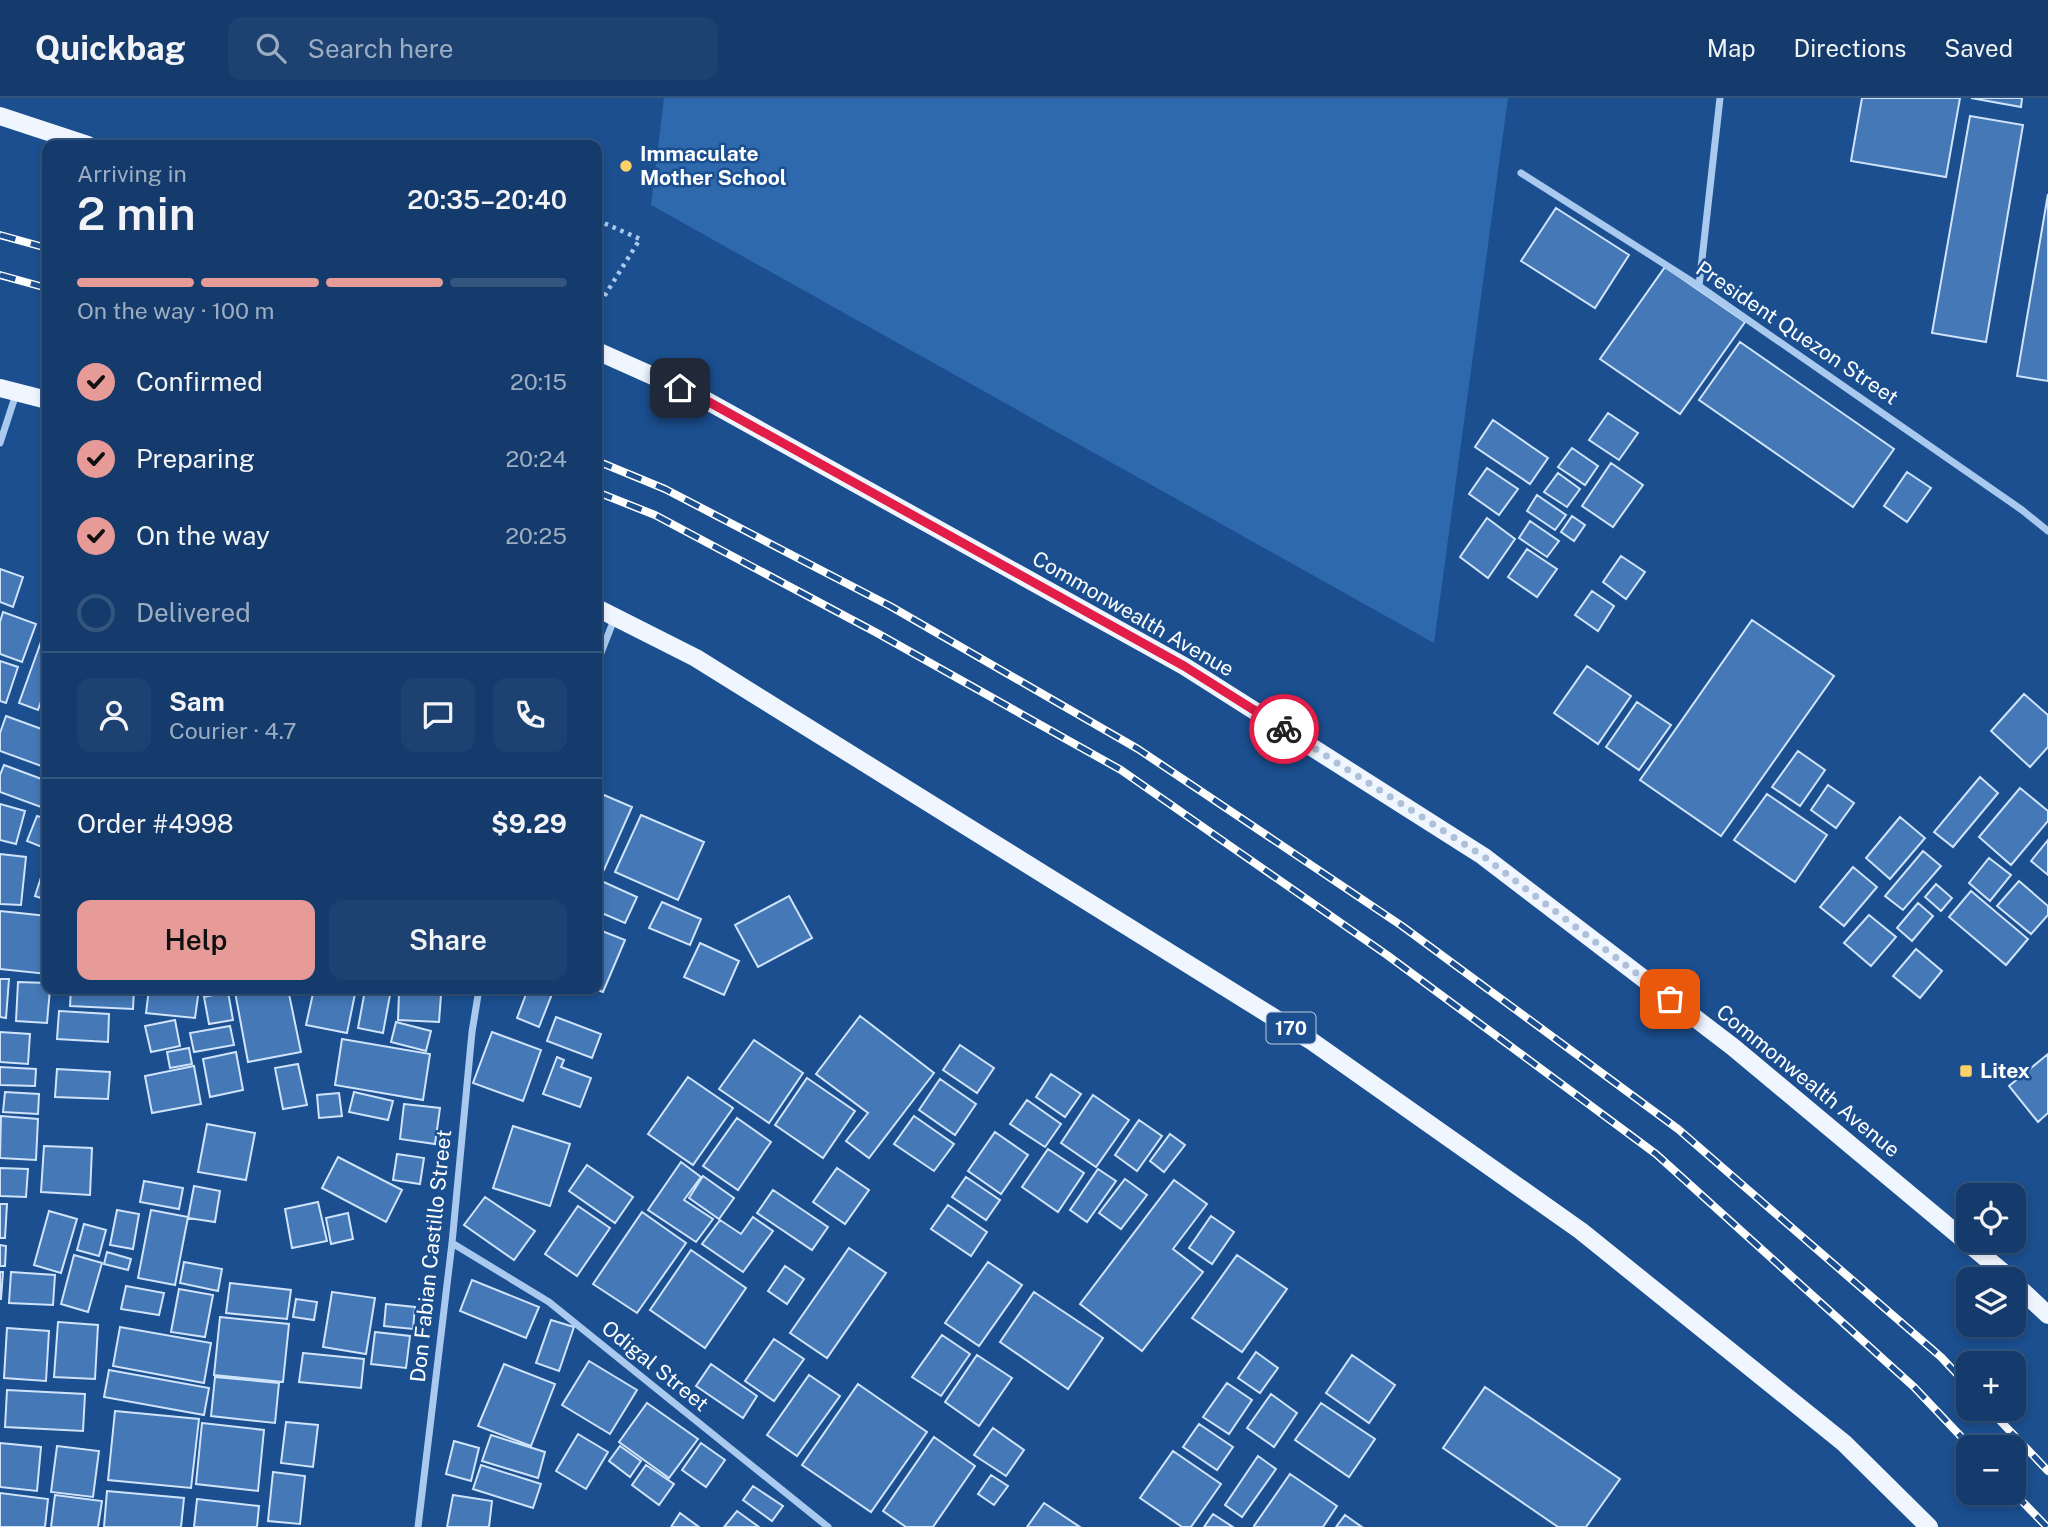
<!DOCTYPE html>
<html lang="en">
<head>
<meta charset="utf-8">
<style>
  :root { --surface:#143b6b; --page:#1d4271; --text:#f1f3f6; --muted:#9dadc1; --line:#33557e; --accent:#e69b98 }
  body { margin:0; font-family:"Public Sans",sans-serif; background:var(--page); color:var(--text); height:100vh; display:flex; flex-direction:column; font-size:26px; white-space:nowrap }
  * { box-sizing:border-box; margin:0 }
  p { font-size:23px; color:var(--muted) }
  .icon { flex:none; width:38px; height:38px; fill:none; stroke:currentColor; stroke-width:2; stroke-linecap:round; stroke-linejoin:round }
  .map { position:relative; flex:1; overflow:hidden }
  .drawer { position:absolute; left:42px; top:42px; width:560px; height:854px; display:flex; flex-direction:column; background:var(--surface); border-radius:14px; box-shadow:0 4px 10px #0003,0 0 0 2px var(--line) }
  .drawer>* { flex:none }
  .tools { position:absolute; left:1956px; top:1085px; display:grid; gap:14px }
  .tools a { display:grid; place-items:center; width:70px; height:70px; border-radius:14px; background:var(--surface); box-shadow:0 4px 10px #0003,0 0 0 2px var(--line); font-size:35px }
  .pin { position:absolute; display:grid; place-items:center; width:60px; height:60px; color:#fff; margin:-30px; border-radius:14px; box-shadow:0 4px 10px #0006 }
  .courier { position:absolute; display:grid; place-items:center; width:70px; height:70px; margin:-35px; border:5px solid #e11d48; border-radius:50%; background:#fff; color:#222; box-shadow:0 2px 9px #0007 }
  .headline em { font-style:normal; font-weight:600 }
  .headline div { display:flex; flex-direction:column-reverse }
  .headline { display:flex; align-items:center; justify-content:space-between; height:119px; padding:0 35px }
  h1 { font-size:46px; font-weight:600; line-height:52px }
  .bar { display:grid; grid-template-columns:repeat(4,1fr); gap:10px 7px; align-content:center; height:84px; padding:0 35px }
  .bar i { height:9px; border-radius:5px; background:var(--line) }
  .bar .selected { background:var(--accent) }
  .bar p { grid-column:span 4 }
  .line { display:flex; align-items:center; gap:18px; padding:0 35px; border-top:2px solid var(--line) }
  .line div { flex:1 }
  .round { display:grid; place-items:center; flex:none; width:74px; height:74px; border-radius:14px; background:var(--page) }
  ol { padding:0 35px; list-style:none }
  li { display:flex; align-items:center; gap:21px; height:77px }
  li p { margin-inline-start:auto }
  li .icon { padding:7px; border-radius:50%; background:var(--accent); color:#111; stroke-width:4 }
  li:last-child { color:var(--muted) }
  li i { width:38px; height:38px; border:4px solid var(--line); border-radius:50% }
  .cta { display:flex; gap:14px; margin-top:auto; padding:14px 35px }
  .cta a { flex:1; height:80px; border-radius:14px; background:var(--accent); color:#111; font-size:28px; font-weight:600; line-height:80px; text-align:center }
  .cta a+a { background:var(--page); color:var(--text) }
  header { display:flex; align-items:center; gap:42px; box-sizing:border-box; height:98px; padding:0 35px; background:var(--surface); border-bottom:2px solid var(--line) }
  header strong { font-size:33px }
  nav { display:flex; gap:38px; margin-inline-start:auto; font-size:24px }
  .search { width:490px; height:63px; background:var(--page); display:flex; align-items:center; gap:18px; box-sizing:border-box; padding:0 24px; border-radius:14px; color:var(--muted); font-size:26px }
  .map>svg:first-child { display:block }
</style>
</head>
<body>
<header>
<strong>Quickbag</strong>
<div class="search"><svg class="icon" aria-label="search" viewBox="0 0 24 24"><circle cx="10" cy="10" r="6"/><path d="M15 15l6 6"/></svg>Search here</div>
<nav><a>Map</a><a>Directions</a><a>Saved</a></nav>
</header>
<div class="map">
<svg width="2048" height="1429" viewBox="0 0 2048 1429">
  <rect width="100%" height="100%" fill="#1b4f8f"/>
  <path fill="#2e69ad" d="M664,0H1508L1434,545L651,107Z"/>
  <path fill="#4478b7" stroke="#cfe3fa" stroke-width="2" d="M1862,0H1960L1946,79L1851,63Z
    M1971,0H2022L2021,9Z
    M1970,18L2023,27L1986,244L1932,235Z
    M2048,96V283L2017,278Z
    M1556,110L1629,157L1595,210L1521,163Z
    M1665,169L1745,224L1680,316L1600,261Z
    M1740,244L1894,351L1853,409L1699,302Z
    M1608,315L1638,335L1619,362L1589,342Z
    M1493,322L1548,360L1530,386L1475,349Z
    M1572,350L1598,368L1585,387L1558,369Z
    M1611,365L1643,387L1613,429L1582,408Z
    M1487,370L1518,391L1499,417L1469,396Z
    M1907,374L1931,390L1907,424L1884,408Z
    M1558,375L1580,391L1567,409L1544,394Z
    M1537,397L1566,417L1555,432L1527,413Z
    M1572,418L1585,427L1574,443L1561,434Z
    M1487,420L1515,441L1488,480L1460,459Z
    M1530,423L1559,443L1547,459L1519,440Z
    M1527,451L1557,471L1537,499L1508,479Z
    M1621,458L1645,474L1626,501L1603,484Z
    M0,471L23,479L13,509L0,504Z
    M1592,493L1614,508L1598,533L1575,517Z
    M3,514L36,526L22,564L0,556V524Z
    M1752,522L1834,578L1721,738L1640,682Z
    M42,541L47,543V586L38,612L19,605Z
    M0,563L18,569L6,605L0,603Z
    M1587,568L1631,598L1598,646L1554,615Z
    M2024,596L2048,617V649L2030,669L1991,633Z
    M1637,604L1671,627L1639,672L1606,649Z
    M6,618L47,633V670L0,653V635Z
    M1798,653L1825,672L1800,708L1772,689Z
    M4,667L47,683V694L41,709L0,694V677Z
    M1980,679L1998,695L1953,749L1934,734Z
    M1828,687L1854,705L1836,730L1811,712Z
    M2020,690L2048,713V723L2011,767L1979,739Z
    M597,694L632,709L604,772L597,769Z
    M1767,696L1827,737L1795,784L1734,742Z
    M0,706L25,713L16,746L0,742Z
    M641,717L704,744L678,802L615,774Z
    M37,718L47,721V751L27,743Z
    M1900,719L1925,740L1890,781L1866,760Z
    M2048,742V777L2031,763Z
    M1923,753L1941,768L1903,812L1885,798Z
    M0,756L26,759L21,807L0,806Z
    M1989,760L2011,777L1990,803L1969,785Z
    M45,767L47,768V802L35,798Z
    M1853,769L1877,789L1844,828L1820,809Z
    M597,781L637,799L625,825L597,813Z
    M2019,783L2048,808V817L2031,836L1997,808Z
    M1936,786L1952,800L1941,813L1925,799Z
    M1971,793L2028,841L2006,867L1949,819Z
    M789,798L812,840L758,869L735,827Z
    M662,804L701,821L690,847L649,830Z
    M1918,805L1933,818L1912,843L1897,830Z
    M0,813L47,818V876L0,871Z
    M1869,817L1896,839L1871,868L1844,845Z
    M597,831L625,842L603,894L594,891H597Z
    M700,845L739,863L724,897L684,879Z
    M1916,851L1942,873L1920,900L1893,878Z
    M0,881H9L6,920L0,919Z
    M18,884L47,885V891H50L47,925L16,923Z
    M71,891H134L133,911L70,908Z
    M149,891H199L195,920L146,915Z
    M253,891H288L301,954L248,964L235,894Z
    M314,891H356L347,935L306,927Z
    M528,891H554L539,929L517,920Z
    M365,892L390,897L383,935L358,930Z
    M228,894L233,922L209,926L204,899Z
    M399,895L441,897L439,924L398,922Z
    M59,913L109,916L108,944L57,941Z
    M860,918L934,975L869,1060L846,1043L868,1015L816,976Z
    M556,919L601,936L592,960L547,943Z
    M175,922L180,948L151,954L145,928Z
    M396,924L431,933L426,953L391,944Z
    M230,928L234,947L194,954L190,935Z
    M0,934L30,936L28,966L0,964Z
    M492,934L541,952L523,1003L473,985Z
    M342,941L430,956L423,1002L335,987Z
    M754,942L803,975L769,1025L719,991Z
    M960,947L994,970L977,995L943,972Z
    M189,950L192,966L170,970L167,954Z
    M236,954L243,992L210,999L203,961Z
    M2048,956V1015L2038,1024L2009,988Z
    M557,959L564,962L561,969L591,980L580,1009L543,996Z
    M298,966L307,1007L283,1011L275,970Z
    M194,968L201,1006L152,1015L145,978Z
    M0,969L36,971L35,988L0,987Z
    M57,971L110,974L108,1001L55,999Z
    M1051,976L1081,996L1065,1019L1036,999Z
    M688,979L733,1010L693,1067L648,1036Z
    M807,980L855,1013L823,1060L775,1027Z
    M940,981L976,1006L955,1037L919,1012Z
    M5,994L39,996L38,1016L3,1014Z
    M354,994L393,1003L388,1022L349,1014Z
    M339,995L342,1018L319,1020L317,997Z
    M1093,997L1129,1022L1096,1069L1061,1045Z
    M1027,1002L1061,1026L1045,1049L1010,1026Z
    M404,1006L440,1010L435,1046L400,1041Z
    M1,1018L38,1021L36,1062L0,1060Z
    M914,1018L954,1046L934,1073L894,1046Z
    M737,1020L771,1044L738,1092L703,1068Z
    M1139,1022L1162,1038L1137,1073L1115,1057Z
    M207,1026L255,1035L246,1082L198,1074Z
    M513,1028L570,1046L550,1108L493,1090Z
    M995,1034L1028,1057L1001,1096L968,1073Z
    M1170,1036L1185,1047L1164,1074L1150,1063Z
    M44,1048L92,1050L90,1097L41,1094Z
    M1048,1051L1084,1075L1058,1114L1022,1089Z
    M397,1056L424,1060L420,1086L393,1082Z
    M338,1059L402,1092L386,1124L322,1090Z
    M681,1064L701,1079L684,1102L713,1121L696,1144L648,1112Z
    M587,1067L633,1099L615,1125L569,1093Z
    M0,1070L28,1071L26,1099L0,1098Z
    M837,1070L869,1092L845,1126L813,1104Z
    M1098,1071L1116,1083L1087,1124L1070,1112Z
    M703,1078L734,1100L719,1121L689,1100Z
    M966,1079L1000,1102L986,1122L952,1099Z
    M1125,1081L1147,1097L1121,1131L1099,1115Z
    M1174,1082L1207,1106L1173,1151L1203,1174L1142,1253L1080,1206Z
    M144,1083L183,1090L179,1111L140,1104Z
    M194,1088L220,1093L215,1124L188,1120Z
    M773,1092L828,1129L812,1152L757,1115Z
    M485,1099L535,1133L514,1162L464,1127Z
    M318,1104L327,1143L292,1150L285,1111Z
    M0,1106H7L5,1140H0Z
    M948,1107L987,1134L971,1158L931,1131Z
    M578,1108L610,1130L577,1178L545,1156Z
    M117,1112L139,1116L133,1151L110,1147Z
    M151,1112L188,1119L175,1187L138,1180Z
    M49,1113L77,1121L61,1175L34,1167Z
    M642,1114L686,1145L637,1215L593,1186Z
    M348,1115L353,1141L331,1146L326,1120Z
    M1211,1118L1234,1134L1212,1166L1189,1150Z
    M753,1119L773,1133L743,1174L702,1146L720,1122L741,1136Z
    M84,1126L106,1132L99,1158L77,1152Z
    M0,1147L6,1148L5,1168H0Z
    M849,1150L886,1175L827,1260L790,1235Z
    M691,1152L746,1190L705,1250L650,1212Z
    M107,1154L131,1161L128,1172L104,1166Z
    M74,1157L102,1165L88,1214L61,1206Z
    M1237,1157L1287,1191L1242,1254L1192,1220Z
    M184,1164L222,1171L218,1193L180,1185Z
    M988,1164L1022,1187L979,1248L945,1225Z
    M785,1168L804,1181L787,1206L768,1193Z
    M0,1174H3L1,1201H0Z
    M11,1174L55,1177L53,1207L9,1205Z
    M472,1182L539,1209L526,1240L460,1213Z
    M230,1185L291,1192L287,1221L226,1215Z
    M126,1188L164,1195L159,1217L121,1211Z
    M179,1191L213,1197L205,1239L171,1234Z
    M332,1194L375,1200L366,1256L323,1249Z
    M1034,1194L1103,1240L1068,1291L1000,1244Z
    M296,1201L317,1204L314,1222L293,1219Z
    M386,1206L415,1209L413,1231L384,1228Z
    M220,1219L289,1226L283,1284L214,1277Z
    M551,1222L574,1229L559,1273L536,1265Z
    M58,1224L98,1227L95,1281L54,1279Z
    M120,1229L211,1245L204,1285L113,1268Z
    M7,1230L49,1233L46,1283L4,1280Z
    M375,1234L410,1238L406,1270L371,1266Z
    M942,1237L970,1256L941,1298L912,1279Z
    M774,1241L804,1261L774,1303L745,1283Z
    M1256,1254L1278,1270L1260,1295L1238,1280Z
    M303,1255L364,1261L361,1290L299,1284Z
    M977,1257L1012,1280L979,1328L945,1304Z
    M1352,1257L1395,1287L1369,1325L1326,1295Z
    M589,1263L637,1292L610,1336L562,1307Z
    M504,1266L555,1286L531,1348L478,1328Z
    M711,1266L757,1298L743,1320L696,1288Z
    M109,1272L209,1290L204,1317L104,1299Z
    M809,1277L840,1298L797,1358L767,1337Z
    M215,1279L279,1285L275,1325L211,1318Z
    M1227,1285L1252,1302L1229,1336L1203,1319Z
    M858,1286L927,1334L871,1414L802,1367Z
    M1485,1289L1620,1381L1586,1429H1558L1443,1350Z
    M7,1292L85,1296L83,1333L5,1329Z
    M1271,1296L1297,1315L1274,1349L1247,1330Z
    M647,1305L698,1341L669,1380L619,1344Z
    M1321,1305L1375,1341L1349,1379L1295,1342Z
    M115,1313L199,1321L191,1390L108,1382Z
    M286,1324L318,1327L313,1369L281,1365Z
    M202,1325L264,1332L258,1393L196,1386Z
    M1199,1326L1233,1349L1217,1372L1183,1349Z
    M993,1330L1024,1352L1006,1378L974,1357Z
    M578,1336L608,1354L586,1391L556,1373Z
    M491,1337L545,1354L538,1380L482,1363Z
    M934,1339L975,1368L933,1429H906L883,1413Z
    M454,1343L479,1350L471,1383L446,1376Z
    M0,1345L41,1349L37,1393L0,1389Z
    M701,1345L725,1362L706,1389L682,1372Z
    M57,1348L99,1353L93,1399L51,1394Z
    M620,1348L641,1363L630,1379L609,1363Z
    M1173,1353L1221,1386L1191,1429H1182L1140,1400Z
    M1258,1358L1276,1371L1242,1419L1225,1407Z
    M481,1367L541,1386L533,1410L473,1391Z
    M646,1367L674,1386L659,1407L632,1387Z
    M273,1374L305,1378L300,1426L268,1423Z
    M1290,1376L1337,1408L1323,1429H1256L1254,1428Z
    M991,1377L1008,1388L994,1407L978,1396Z
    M753,1388L783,1408L772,1423L743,1402Z
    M107,1393L184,1400L181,1429H104Z
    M0,1395L48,1401L45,1429H0Z
    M55,1397L102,1403L98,1429H51Z
    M453,1397L492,1403L489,1429H447Z
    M197,1401L259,1408L257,1429H194Z
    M1044,1405L1080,1429H1027Z
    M737,1413L759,1429H724Z
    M680,1415L699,1429H671Z
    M1213,1416L1233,1429H1204Z
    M1345,1417L1362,1429H1336Z"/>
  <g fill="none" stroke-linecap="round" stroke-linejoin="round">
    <path stroke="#a9c9ee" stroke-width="4.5" stroke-dasharray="3.5 5" stroke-linecap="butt" d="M597,122L640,141L597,210"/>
    <path stroke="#a9c9ee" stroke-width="7" d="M1521,75L1699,188L2022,412L2048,433
      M1699,188L1720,0
      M0,345L16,296
      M597,565L615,519
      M452,1145L549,1204L828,1429
      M418,1429L452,1145L472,934L479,891"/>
    <path stroke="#f0f6ff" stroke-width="18" d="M0,18L88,47
      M597,253L700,299L1184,568L1483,758L1733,949L2011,1181
      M0,290L47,302
      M597,510L696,560L1310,942L1581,1133L1844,1345L1929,1429
      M2014,1185L2048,1217"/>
    <defs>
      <path id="rail" d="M0,137L47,150
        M0,177L47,190
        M597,363L665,391L890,508L1138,651L1402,828L1678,1031L1941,1259L1969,1289
        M597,394L655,417L877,535L1121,672L1387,857L1656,1056L1914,1289L1971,1349
        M1989,1311L2048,1373
        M2014,1395L2047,1429"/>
    </defs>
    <use href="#rail" stroke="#fff" stroke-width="8"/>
    <use href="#rail" stroke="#1b4f8f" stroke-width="5" stroke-dasharray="16" stroke-linecap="butt"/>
  </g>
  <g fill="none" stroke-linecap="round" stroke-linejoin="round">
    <path stroke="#afc1d8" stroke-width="7" stroke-dasharray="0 12.6" d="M1284,631L1483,758L1670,901"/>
    <path stroke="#e11d48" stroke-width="9" d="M680,290L700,299L1184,568L1284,631"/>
  </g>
  <g fill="#ffd166" stroke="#1b4f8f" stroke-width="2.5">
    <circle cx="626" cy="68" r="7"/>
    <rect x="1959" y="966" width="14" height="14" rx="3.5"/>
  </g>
  <g text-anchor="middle" stroke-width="5" stroke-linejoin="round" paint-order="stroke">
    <rect fill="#1b4f8f" stroke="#bbcadd" stroke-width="2" x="1266.5" y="914.5" width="49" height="31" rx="5"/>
    <g font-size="19" font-weight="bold" fill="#fff">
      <text x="1291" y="937">170</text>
    </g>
    <g font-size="21" font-weight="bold" fill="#fff" stroke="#1b4f8f" text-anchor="start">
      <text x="640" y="63">Immaculate<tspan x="640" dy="24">Mother School</tspan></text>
      <text x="1980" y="980">Litex</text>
    </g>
    <g font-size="21" fill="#fff" stroke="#1b4f8f">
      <text transform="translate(1797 235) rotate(34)" y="7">President Quezon Street</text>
      <text transform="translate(1133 516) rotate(30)" y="7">Commonwealth Avenue</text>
      <text transform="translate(1808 983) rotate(39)" y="7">Commonwealth Avenue</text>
      <text transform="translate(431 1158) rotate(-84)" y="7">Don Fabian Castillo Street</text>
      <text transform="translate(655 1268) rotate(39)" y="7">Odigal Street</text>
    </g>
  </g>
</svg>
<div class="tools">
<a><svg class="icon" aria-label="locate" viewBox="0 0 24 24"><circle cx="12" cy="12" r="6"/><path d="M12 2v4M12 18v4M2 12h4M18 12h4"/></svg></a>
<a><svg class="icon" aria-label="layers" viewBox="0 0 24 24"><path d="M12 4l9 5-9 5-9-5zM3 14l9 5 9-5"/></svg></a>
<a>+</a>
<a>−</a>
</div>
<div class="pin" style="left:1670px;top:901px;background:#ea580c"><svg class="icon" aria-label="bag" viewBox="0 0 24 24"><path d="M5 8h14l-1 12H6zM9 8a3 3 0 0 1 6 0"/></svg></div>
<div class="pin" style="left:680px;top:290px;background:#1f2937"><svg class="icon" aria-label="home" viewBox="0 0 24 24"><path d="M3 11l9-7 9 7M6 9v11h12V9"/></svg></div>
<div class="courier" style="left:1284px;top:631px"><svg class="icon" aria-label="bike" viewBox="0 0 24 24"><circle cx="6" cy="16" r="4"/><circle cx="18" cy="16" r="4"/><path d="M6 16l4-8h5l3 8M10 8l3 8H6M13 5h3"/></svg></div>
<section class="drawer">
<div class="headline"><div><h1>2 min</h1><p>Arriving in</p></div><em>20:35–20:40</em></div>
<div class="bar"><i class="selected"></i><i class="selected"></i><i class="selected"></i><i></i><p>On the way · 100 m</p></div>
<ol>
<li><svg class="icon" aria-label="check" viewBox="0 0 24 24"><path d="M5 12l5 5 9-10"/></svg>Confirmed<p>20:15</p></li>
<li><svg class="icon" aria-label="check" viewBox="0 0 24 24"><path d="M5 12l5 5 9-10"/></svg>Preparing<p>20:24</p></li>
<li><svg class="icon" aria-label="check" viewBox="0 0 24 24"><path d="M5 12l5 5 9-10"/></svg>On the way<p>20:25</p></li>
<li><i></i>Delivered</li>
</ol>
<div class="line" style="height:126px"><a class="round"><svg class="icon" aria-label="person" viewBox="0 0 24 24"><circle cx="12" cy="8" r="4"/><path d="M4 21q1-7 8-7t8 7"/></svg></a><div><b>Sam</b><p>Courier · 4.7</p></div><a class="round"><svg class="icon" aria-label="chat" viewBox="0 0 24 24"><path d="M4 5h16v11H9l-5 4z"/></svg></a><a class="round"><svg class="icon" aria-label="phone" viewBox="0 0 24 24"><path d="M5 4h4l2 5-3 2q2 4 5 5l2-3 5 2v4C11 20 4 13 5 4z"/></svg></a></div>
<div class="line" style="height:91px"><div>Order #4998</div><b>$9.29</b></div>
<div class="cta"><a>Help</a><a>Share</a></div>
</section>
</div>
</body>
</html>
